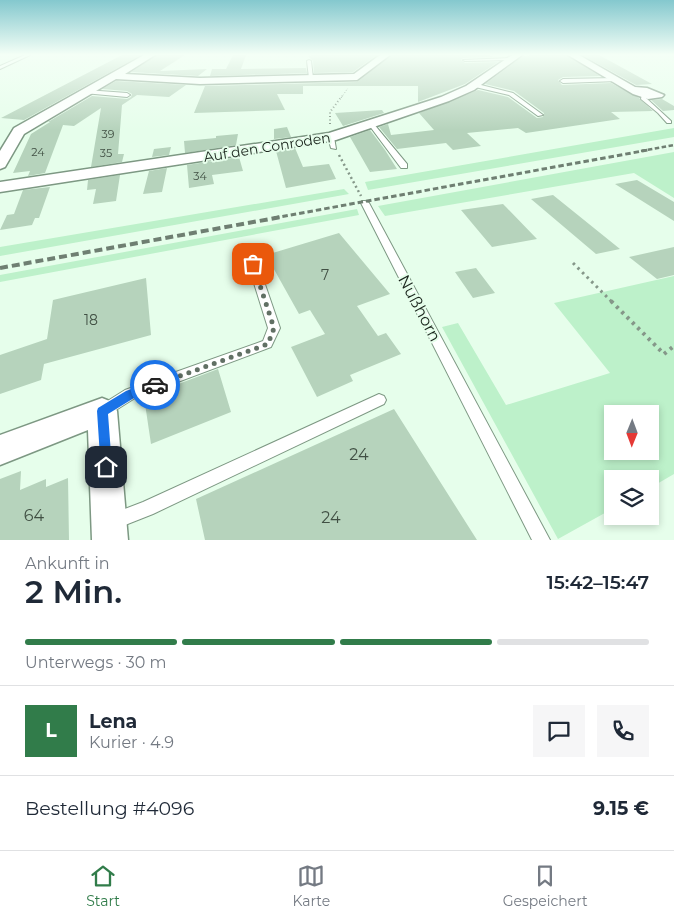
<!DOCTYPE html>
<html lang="de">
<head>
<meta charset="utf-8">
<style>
  :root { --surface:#fff; --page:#f6f6f7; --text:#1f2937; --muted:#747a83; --line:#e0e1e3; --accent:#317c4a }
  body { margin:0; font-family:Montserrat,sans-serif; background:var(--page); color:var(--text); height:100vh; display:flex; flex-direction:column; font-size:19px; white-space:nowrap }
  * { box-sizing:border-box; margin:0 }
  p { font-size:16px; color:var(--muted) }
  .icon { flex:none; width:28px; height:28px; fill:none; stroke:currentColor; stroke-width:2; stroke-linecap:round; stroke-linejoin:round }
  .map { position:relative; height:540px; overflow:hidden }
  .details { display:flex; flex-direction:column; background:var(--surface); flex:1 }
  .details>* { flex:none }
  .needle { width:32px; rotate:181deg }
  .buttons { position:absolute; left:604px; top:405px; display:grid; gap:10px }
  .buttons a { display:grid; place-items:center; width:55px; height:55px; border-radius:0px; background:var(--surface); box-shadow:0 2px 8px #0003; font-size:25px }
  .pin { position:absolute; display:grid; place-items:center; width:42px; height:42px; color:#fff; margin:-21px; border-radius:10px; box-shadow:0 2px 8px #0006 }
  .courier { position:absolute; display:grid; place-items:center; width:50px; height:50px; margin:-25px; border:4px solid #1a73e8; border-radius:50%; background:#fff; color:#222; box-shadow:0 1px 6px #0007 }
  .headline em { font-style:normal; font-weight:600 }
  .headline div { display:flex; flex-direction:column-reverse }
  .headline { display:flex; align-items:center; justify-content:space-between; height:85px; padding:0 25px }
  h1 { font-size:32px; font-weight:600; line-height:38px }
  .bar { display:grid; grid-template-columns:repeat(4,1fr); gap:8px 5px; align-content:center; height:60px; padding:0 25px }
  .bar i { height:6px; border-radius:4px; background:var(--line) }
  .bar .current { background:var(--accent) }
  .bar p { grid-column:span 4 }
  .line { display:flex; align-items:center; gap:12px; padding:0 25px; border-top:1px solid var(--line) }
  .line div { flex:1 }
  .round { display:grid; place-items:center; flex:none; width:52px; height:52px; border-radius:0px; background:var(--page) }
  .tab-bar { display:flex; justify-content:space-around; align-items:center; height:70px; border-top:1px solid var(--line); background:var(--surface); font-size:14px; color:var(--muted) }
  .tab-bar a { display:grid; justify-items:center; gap:2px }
  .tab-bar .current { color:var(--accent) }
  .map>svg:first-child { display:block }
</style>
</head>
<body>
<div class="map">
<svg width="674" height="540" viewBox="0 0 674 540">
  <rect width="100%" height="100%" fill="#e6feeb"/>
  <path fill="#bdf1ca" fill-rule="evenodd" d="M674,128V137L368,190L365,182Z
    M674,152V198L634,173L385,216L378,206Z
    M344,189L349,194L0,256V247Z
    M357,209L359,215L0,282V275Z
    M674,276V474L650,488V479H612V509L558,539L442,327L458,323L506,405L610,373L554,303ZM612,414H650V451H612Z"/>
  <path fill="#b6d3bc" d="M122,55H141L24,120L1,118Z
    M157,55H185L160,71L207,69L198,76L131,72Z
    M233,55H246L241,69L306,68L307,73L210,76L212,69H226Z
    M312,55H377L353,72L314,73L313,61L308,56Z
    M392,55H490L493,57L463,58L461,60L465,63L498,62L465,84L418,102V86H303V94H277L285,110L194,113L205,86L357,82Z
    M531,55H566L600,76L563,77L558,80L562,85L611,83L639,98L653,111L611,112L620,119L526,133L518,128L467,133L481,146L453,150L446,143L397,149L379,127L388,124L391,135L434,130L419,113L478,90L508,97L537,118L543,117L544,113L514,91L485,84L523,56Z
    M582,55H599L652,84L636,85Z
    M116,81L186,85L169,97L137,95L122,105L118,154H124L122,162L91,167L101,108L74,126L63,125L45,173L28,176L30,171L13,173L31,134L50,122H48L92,96L127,99L131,97L132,94L127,91L102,89Z
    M662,99L674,106V110L663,111L651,100Z
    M382,110L384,113L343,126L335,113Z
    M287,127L291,137L274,139V129Z
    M370,130L385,150L397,169L370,172L350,137Z
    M238,134L236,145L185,153L184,141L216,138V136Z
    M171,147L169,155L152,157L154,149Z
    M295,148L303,167L329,164L336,179L286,188L276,151Z
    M239,157L243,171L212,175L214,184L189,188L187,165Z
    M167,168L162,192L143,194L149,171Z
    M120,175L116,201L93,204L96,189L87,190L88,180Z
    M637,180L674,202V221L615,184Z
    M50,187L39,218H35L32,225L0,230L7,215L14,214L23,190Z
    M553,195L620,249L596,254L531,199Z
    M503,204L506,207L537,239L492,247L461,210Z
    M339,233L390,294L357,306L378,336L386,333L401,354L350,375L353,381L317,397L291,347L325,334L310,310L299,314L266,255Z
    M674,247V275L657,279L629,257Z
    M476,268L495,293L473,298L455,272Z
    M146,278L151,335L44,364L41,380L0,394V355L47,339L53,300Z
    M218,369L231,412L151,444L144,397Z
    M394,409L477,540H205L196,499Z
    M21,471L20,490L46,479V487L68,478L69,540H0V479Z"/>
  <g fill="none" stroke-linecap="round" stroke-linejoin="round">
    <defs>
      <path id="lane" d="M25,55H30L0,69V66Z
        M511,58L513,60L465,61L463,60Z
        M309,60L311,61L313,78L311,79L309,78L307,61Z
        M615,78L617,81L563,83L560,81L563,79Z
        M473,83L513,93L543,115L538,116L509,95L471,86Z
        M86,90L127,93L130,95L127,97L84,93V91Z
        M642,94H646V98L671,121V123H667L658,113L641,99Z
        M369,123H373L407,164V168H401L369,125Z
        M331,135L334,137L336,149L331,148L328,137Z
        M362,201H365L369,203L550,540H532L361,203Z
        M253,261L258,264L280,328L271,347L135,398L108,415L103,417L98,415L96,411L98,407L125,390L263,341L268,328L248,264Z
        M379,394L384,396L386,400L384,404L153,514L115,529L109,527L107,521L109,515L143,502Z"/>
      <path id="street" d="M144,55H155L125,74L200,78L354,74L380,55H390L357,80L200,84L116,79L24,134L5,167L0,169V151L14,128Z
        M512,55H522L474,90L449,101L336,140L0,192V182L329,133L441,97L466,86Z
        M568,55H579L635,87L647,88L664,95L662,97L648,99L633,94Z
        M102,398L112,402L117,411L128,540H92L88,430L0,465V435Z"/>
    </defs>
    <use href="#lane" stroke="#7d9883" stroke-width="2"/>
    <use href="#street" stroke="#7d9883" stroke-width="3"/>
    <path stroke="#859789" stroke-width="1" stroke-dasharray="1 2" stroke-linecap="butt" d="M341,98L348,88"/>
    <path stroke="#859789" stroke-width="2" stroke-dasharray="1 2.5" stroke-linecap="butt" d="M330,124V112L342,96"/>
    <path stroke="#859789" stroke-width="2.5" stroke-dasharray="2 3" stroke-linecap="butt" d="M339,155L361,196"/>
    <path stroke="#859789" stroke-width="3" stroke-dasharray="2.5 4" stroke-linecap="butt" d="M573,263L612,302"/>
    <path stroke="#859789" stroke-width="4" stroke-dasharray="3 4.5" stroke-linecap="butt" d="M611,301L664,354L674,346"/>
    <use href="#lane" fill="#fff" fill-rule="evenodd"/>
    <use href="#street" fill="#fff" fill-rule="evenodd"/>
    <path stroke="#6f7f72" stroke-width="2.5" stroke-dasharray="4.5 2.5" stroke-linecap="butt" d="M641,151L674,145"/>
    <path stroke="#6f7f72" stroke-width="3" stroke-dasharray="5.5 3" stroke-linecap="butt" d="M274,218L648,150"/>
    <path stroke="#6f7f72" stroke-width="4" stroke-dasharray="8 4" stroke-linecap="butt" d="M0,268L281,217"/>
  </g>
  <linearGradient id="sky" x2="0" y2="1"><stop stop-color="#84c8ce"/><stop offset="0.42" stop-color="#f4fff6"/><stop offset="1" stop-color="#f4fff6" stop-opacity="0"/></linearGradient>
  <rect width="674" height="130" fill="url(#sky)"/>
  <path fill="#1a73e8" d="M155,380L159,382V388L134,398L108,414L112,467L110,472L106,473L101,472L97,411L98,408L126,391Z"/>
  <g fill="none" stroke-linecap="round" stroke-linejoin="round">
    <path stroke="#617064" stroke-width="5" stroke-dasharray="0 9" d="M155,385L268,344L274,328L253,264"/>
  </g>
  <g text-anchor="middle" stroke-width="4" stroke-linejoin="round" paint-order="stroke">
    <g font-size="11" fill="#415044">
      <text x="108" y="138">39</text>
      <text x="38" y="156">24</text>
      <text x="106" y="157">35</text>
      <text x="200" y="180">34</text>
    </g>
    <g font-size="14" fill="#1a241c" stroke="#e6feeb">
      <text transform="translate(267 147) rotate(-9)" y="5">Auf den Conroden</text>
    </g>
    <g font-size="14" fill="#415044">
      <text x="325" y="280">7</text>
      <text x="91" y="325">18</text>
    </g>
    <g font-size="16" fill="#1a241c" stroke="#e6feeb">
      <text transform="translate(420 308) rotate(62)" y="6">Nußhorn</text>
    </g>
    <g font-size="16" fill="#415044">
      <text x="359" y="460">24</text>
      <text x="34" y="521">64</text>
      <text x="331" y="523">24</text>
    </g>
  </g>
</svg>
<div class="buttons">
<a><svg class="needle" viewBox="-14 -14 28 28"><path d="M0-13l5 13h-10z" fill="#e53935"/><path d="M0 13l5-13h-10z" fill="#747a83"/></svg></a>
<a><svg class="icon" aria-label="layers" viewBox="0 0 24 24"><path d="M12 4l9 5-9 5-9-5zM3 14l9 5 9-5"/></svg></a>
</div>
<div class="pin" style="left:253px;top:264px;background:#ea580c"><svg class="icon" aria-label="bag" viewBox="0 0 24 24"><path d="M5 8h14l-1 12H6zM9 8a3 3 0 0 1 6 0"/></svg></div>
<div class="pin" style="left:106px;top:467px;background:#1f2937"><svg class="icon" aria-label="home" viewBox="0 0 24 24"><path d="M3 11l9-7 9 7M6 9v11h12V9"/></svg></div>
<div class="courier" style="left:155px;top:385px"><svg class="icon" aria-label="car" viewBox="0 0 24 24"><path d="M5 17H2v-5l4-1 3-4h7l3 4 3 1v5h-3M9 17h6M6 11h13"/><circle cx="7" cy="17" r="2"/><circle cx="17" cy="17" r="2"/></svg></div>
</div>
<section class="details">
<div class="headline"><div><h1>2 Min.</h1><p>Ankunft in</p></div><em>15:42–15:47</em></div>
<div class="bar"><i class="current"></i><i class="current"></i><i class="current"></i><i></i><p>Unterwegs · 30 m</p></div>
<div class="line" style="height:90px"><b class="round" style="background:var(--accent);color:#fff">L</b><div><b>Lena</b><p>Kurier · 4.9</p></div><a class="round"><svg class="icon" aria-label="chat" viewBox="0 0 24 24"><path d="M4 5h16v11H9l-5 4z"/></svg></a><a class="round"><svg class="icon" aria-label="phone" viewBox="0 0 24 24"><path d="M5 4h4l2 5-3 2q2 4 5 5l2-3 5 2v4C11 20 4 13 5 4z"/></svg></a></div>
<div class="line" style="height:65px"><div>Bestellung #4096</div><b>9.15 €</b></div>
</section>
<nav class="tab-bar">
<a class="current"><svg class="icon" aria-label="home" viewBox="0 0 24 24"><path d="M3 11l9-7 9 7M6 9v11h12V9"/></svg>Start</a>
<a><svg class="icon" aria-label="map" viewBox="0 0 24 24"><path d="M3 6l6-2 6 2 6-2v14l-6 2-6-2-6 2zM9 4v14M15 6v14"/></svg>Karte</a>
<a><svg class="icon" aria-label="saved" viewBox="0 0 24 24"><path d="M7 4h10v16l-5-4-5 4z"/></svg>Gespeichert</a>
</nav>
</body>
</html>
